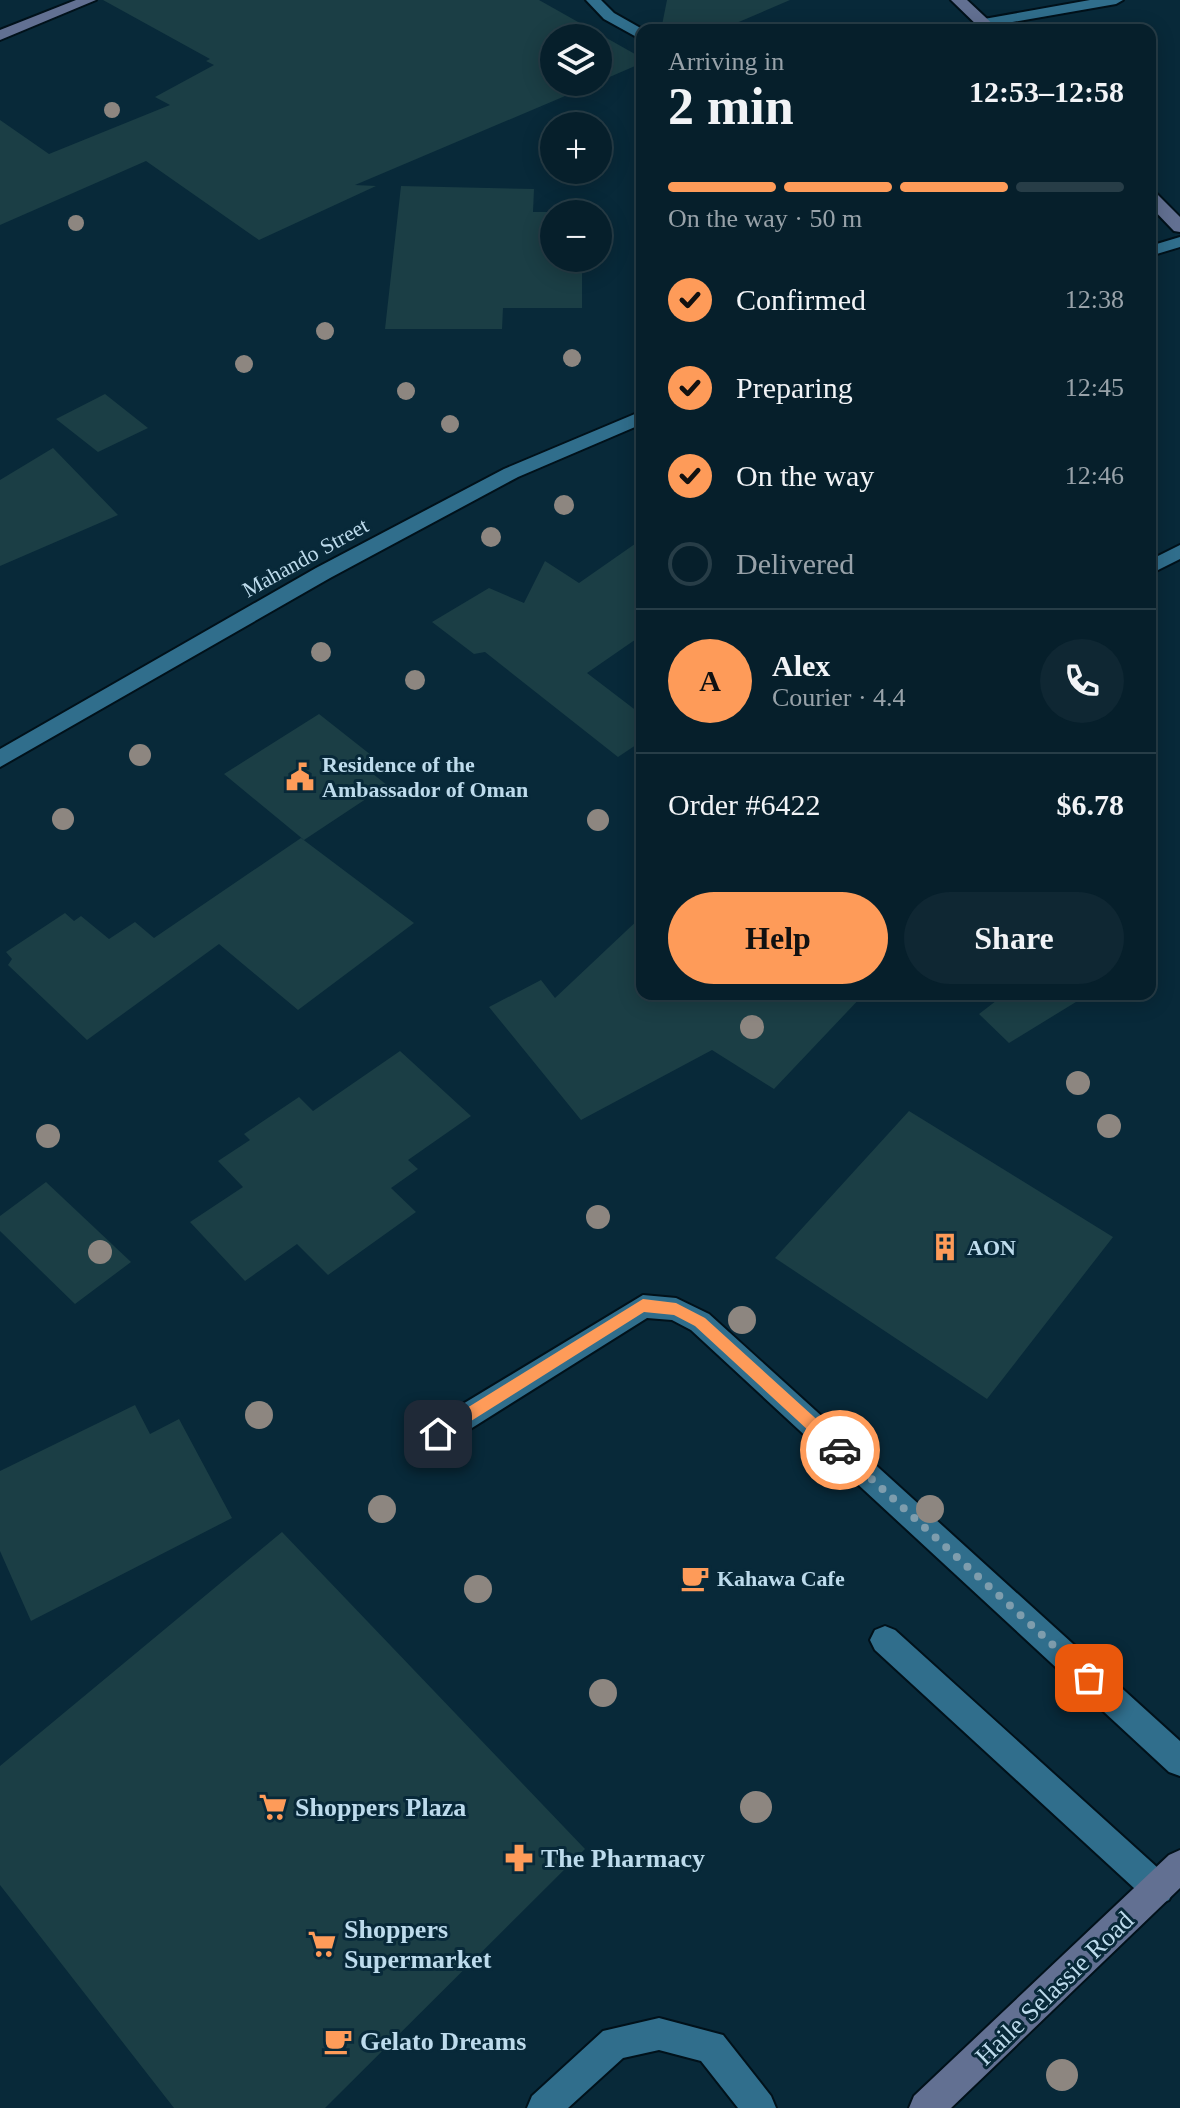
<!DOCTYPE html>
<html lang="en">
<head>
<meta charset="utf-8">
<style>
  :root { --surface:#061f2b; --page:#0f2733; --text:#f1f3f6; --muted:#98a2a9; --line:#273d47; --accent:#fe9b59 }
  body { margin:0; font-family:"Times New Roman",serif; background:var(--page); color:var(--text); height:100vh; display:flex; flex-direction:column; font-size:30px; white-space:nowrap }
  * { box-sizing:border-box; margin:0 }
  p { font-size:26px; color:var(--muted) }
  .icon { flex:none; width:44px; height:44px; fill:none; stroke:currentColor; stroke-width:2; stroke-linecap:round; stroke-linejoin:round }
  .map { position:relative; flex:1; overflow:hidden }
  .details { position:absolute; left:636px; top:24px; width:520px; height:976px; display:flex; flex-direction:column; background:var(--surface); border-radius:16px; box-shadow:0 4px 20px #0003,0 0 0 2px var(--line) }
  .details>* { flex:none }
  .tools { position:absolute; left:540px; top:24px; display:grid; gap:16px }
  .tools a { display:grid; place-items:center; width:72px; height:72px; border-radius:50%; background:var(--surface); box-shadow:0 4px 20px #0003,0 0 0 2px var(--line); font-size:40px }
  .pin { position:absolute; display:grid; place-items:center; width:68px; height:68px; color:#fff; margin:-34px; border-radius:16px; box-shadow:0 4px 12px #0006 }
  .courier { position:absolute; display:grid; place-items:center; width:80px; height:80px; margin:-40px; border:6px solid #fe9b59; border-radius:50%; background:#fff; color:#222; box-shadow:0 2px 10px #0007 }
  .head em { font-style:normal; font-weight:700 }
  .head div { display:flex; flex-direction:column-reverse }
  .head { display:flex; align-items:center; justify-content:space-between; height:136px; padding:0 32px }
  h1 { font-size:52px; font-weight:700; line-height:60px }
  .bar { display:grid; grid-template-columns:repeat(4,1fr); gap:12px 8px; align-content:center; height:96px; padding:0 32px }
  .bar i { height:10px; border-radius:6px; background:var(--line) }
  .bar .active { background:var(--accent) }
  .bar p { grid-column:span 4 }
  .line { display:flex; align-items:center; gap:20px; padding:0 32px; border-top:2px solid var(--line) }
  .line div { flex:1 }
  .round { display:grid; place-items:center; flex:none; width:84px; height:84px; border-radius:42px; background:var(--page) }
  ol { padding:0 32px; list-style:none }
  li { display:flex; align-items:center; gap:24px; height:88px }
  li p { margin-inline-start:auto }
  li .icon { padding:8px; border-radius:50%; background:var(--accent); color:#111; stroke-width:4 }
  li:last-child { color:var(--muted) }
  li i { width:44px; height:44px; border:4px solid var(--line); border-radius:50% }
  .action { display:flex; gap:16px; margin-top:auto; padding:16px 32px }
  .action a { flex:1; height:92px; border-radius:48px; background:var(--accent); color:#111; font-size:32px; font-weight:700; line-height:92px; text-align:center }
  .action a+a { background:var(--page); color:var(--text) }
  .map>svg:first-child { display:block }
</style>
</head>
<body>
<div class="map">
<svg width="1180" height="2108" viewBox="0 0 1180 2108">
  <rect width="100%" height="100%" fill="#082939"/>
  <path fill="#1b3e45" d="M103,0H539L642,58V63L598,82V38H554V82H598L355,185L376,186L259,240L146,161L0,225V120L49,154L170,105L155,97L214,65L206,61L210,59Z
    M667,0H790L720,30H661Z
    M401,186L534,189L533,212H559L554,214V258H582V308H503L502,329H385Z
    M105,394L148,428L98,452L56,419Z
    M53,448L118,515L0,566V480Z
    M642,539V635L587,673L642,715V741L618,757L485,652L474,654L432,622L489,588L524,603L545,561L579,583Z
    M319,714L371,755L359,763L387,785L304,840L224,774Z
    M301,838L414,923L298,1010L219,944L87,1040L8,965L12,959L6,952L65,913L74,921L81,916L109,939L135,922L154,938Z
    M642,916V994H864L774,1089L712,1050L581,1120L489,1007L541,980L555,998Z
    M1005,994H1089L1009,1043L979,1014Z
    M400,1051L471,1116L408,1160L418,1169L391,1188L416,1212L328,1275L297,1244L245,1281L190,1222L243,1187L218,1161L250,1140L244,1134L299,1097L313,1111Z
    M909,1111L1113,1237L987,1399L775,1258Z
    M46,1182L131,1262L75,1304L0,1231V1216Z
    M135,1405L150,1434L179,1419L232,1518L31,1621L0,1551V1471Z
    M282,1532L585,1849L325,2108H174L0,1885V1766Z"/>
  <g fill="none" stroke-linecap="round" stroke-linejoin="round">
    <defs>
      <path id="lane" d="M586,0H601L614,13L644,30L642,40L604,19Z
        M1180,545V559L1150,574V560Z
        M643,1295L676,1298L709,1314L1180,1741V1776L1169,1772L691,1330L672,1320L647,1318L448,1443L438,1446L428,1443L424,1434L428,1425Z
        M885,1626L895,1630L1169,1878L1174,1889L1169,1900L1158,1905L1147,1900L875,1650L870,1640L875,1630Z
        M659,2018L723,2035L771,2096L776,2108H738L701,2061L659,2050L623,2058L568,2108H527L532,2096L603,2031Z"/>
      <path id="street" d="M1090,0H1123L1116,4L984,27L977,23L984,19Z
        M1180,237V247L1150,256V246Z
        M642,411V424L518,477L330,578L0,767V749L316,568L504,469Z"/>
      <path id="secondary" d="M76,0H96L0,40V30Z
        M951,0H967L999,30H982Z
        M1150,191L1156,193L1180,217V232L1174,231L1150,206Z
        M1180,1850V1888L951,2108H909L914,2096L1169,1855Z"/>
    </defs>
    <use href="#lane" stroke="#01111a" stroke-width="4"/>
    <use href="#street" stroke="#01111a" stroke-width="4"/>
    <use href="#secondary" stroke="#01111a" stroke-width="4"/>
    <use href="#lane" fill="#306e8c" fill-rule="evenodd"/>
    <use href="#street" fill="#306e8c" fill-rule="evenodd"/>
    <use href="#secondary" fill="#627092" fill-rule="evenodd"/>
  </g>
  <g fill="#8d8680">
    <circle cx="112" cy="110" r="8"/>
    <circle cx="76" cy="223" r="8"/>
    <circle cx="325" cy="331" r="9"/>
    <circle cx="572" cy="358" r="9"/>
    <circle cx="244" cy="364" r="9"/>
    <circle cx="406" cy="391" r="9"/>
    <circle cx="450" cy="424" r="9"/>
    <circle cx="564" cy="505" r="10"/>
    <circle cx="491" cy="537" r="10"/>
    <circle cx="321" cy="652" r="10"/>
    <circle cx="415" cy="680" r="10"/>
    <circle cx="140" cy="755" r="11"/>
    <circle cx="63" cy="819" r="11"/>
    <circle cx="598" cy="820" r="11"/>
    <circle cx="752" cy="1027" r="12"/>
    <circle cx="1078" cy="1083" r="12"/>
    <circle cx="1109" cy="1126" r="12"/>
    <circle cx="48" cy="1136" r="12"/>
    <circle cx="598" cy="1217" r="12"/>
    <circle cx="100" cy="1252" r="12"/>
    <circle cx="742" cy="1320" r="14"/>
    <circle cx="259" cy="1415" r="14"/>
    <circle cx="382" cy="1509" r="14"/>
    <circle cx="930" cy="1509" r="14"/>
    <circle cx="478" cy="1589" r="14"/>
    <circle cx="603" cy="1693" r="14"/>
    <circle cx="756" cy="1807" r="16"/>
    <circle cx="1062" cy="2075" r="16"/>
  </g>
  <path fill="#fe9b59" d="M643,1299L676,1303L705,1318L845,1445V1455H835L695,1326L674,1315L644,1312L444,1438H433V1429Z"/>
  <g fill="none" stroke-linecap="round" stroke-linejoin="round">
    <path stroke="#7e9dad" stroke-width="8" stroke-dasharray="0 14.4" d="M840,1450L1089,1678"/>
  </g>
  <defs>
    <symbol id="civic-bare" viewBox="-9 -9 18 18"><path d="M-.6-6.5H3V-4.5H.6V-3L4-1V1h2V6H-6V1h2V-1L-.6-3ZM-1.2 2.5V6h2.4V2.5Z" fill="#fe9b59" stroke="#082939" stroke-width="2.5" paint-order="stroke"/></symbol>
    <symbol id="building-bare" viewBox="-9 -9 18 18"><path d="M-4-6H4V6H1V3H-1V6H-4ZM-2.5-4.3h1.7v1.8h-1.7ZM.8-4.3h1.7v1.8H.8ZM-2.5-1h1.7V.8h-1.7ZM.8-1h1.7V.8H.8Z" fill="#fe9b59" stroke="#082939" stroke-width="2.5" paint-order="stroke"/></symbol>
    <symbol id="cafe-bare" viewBox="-9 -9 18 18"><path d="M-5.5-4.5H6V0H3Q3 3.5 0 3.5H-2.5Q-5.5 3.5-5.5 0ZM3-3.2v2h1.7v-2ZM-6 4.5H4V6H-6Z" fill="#fe9b59" stroke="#082939" stroke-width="2.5" paint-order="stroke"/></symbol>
    <symbol id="supermarket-bare" viewBox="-9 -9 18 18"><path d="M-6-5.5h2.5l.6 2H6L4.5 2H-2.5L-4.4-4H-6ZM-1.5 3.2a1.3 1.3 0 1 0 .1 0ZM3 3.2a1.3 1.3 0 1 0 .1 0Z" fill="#fe9b59" stroke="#082939" stroke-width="2.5" paint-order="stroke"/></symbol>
    <symbol id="pharmacy-bare" viewBox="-9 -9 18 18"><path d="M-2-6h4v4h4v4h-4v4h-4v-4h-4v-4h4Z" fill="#fe9b59" stroke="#082939" stroke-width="2.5" paint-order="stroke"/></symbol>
  </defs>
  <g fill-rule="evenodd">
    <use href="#civic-bare" x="280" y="757" width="40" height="40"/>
    <use href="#building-bare" x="925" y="1227" width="40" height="40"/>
    <use href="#cafe-bare" x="675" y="1558" width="40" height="40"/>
    <use href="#supermarket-bare" x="253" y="1787" width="40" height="40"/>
    <use href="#pharmacy-bare" x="499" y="1838" width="40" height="40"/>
    <use href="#supermarket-bare" x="302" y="1924" width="40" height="40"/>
    <use href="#cafe-bare" x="318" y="2021" width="40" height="40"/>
  </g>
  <g text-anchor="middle" stroke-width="6" stroke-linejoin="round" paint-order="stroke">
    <g font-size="22" fill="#bddbec" stroke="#082939">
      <text transform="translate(305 557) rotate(-29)" y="8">Mahando Street</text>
    </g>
    <g font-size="22" font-weight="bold" fill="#bddbec" stroke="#082939" text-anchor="start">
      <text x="322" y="772">Residence of the<tspan x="322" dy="25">Ambassador of Oman</tspan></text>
      <text x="967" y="1255">AON</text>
      <text x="717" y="1586">Kahawa Cafe</text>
    </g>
    <g font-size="26" font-weight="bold" fill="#bddbec" stroke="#082939" text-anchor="start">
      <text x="295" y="1816">Shoppers Plaza</text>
      <text x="541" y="1867">The Pharmacy</text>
      <text x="344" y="1938">Shoppers<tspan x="344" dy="30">Supermarket</tspan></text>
      <text x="360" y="2050">Gelato Dreams</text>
    </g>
    <g font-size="26" fill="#bddbec" stroke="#082939">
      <text transform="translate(1054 1988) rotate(-44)" y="9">Haile Selassie Road</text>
    </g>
  </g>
</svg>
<div class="tools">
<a><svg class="icon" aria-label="layers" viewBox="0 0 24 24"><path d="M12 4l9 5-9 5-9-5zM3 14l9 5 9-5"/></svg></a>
<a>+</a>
<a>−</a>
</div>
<div class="pin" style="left:1089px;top:1678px;background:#ea580c"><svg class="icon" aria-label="bag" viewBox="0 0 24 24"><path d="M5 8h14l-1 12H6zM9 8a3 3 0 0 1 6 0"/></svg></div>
<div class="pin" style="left:438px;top:1434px;background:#1f2937"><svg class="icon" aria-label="home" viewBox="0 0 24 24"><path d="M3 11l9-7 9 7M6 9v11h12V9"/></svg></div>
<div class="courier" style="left:840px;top:1450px"><svg class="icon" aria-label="car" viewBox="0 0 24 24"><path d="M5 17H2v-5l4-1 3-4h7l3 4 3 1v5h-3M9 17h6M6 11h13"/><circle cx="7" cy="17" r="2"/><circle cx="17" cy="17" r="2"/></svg></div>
<section class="details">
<div class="head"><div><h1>2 min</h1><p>Arriving in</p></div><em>12:53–12:58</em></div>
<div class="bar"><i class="active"></i><i class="active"></i><i class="active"></i><i></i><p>On the way · 50 m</p></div>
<ol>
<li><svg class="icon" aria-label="check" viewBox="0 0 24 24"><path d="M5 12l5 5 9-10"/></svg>Confirmed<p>12:38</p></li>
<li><svg class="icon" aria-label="check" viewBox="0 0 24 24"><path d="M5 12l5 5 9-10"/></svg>Preparing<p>12:45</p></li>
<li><svg class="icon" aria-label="check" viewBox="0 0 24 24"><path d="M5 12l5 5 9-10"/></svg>On the way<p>12:46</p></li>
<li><i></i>Delivered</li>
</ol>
<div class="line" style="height:144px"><b class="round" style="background:var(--accent);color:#111">A</b><div><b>Alex</b><p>Courier · 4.4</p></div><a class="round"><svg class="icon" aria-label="phone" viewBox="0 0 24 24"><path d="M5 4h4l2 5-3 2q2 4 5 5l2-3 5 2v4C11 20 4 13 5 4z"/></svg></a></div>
<div class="line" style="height:104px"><div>Order #6422</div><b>$6.78</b></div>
<div class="action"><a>Help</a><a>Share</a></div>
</section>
</div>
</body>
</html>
